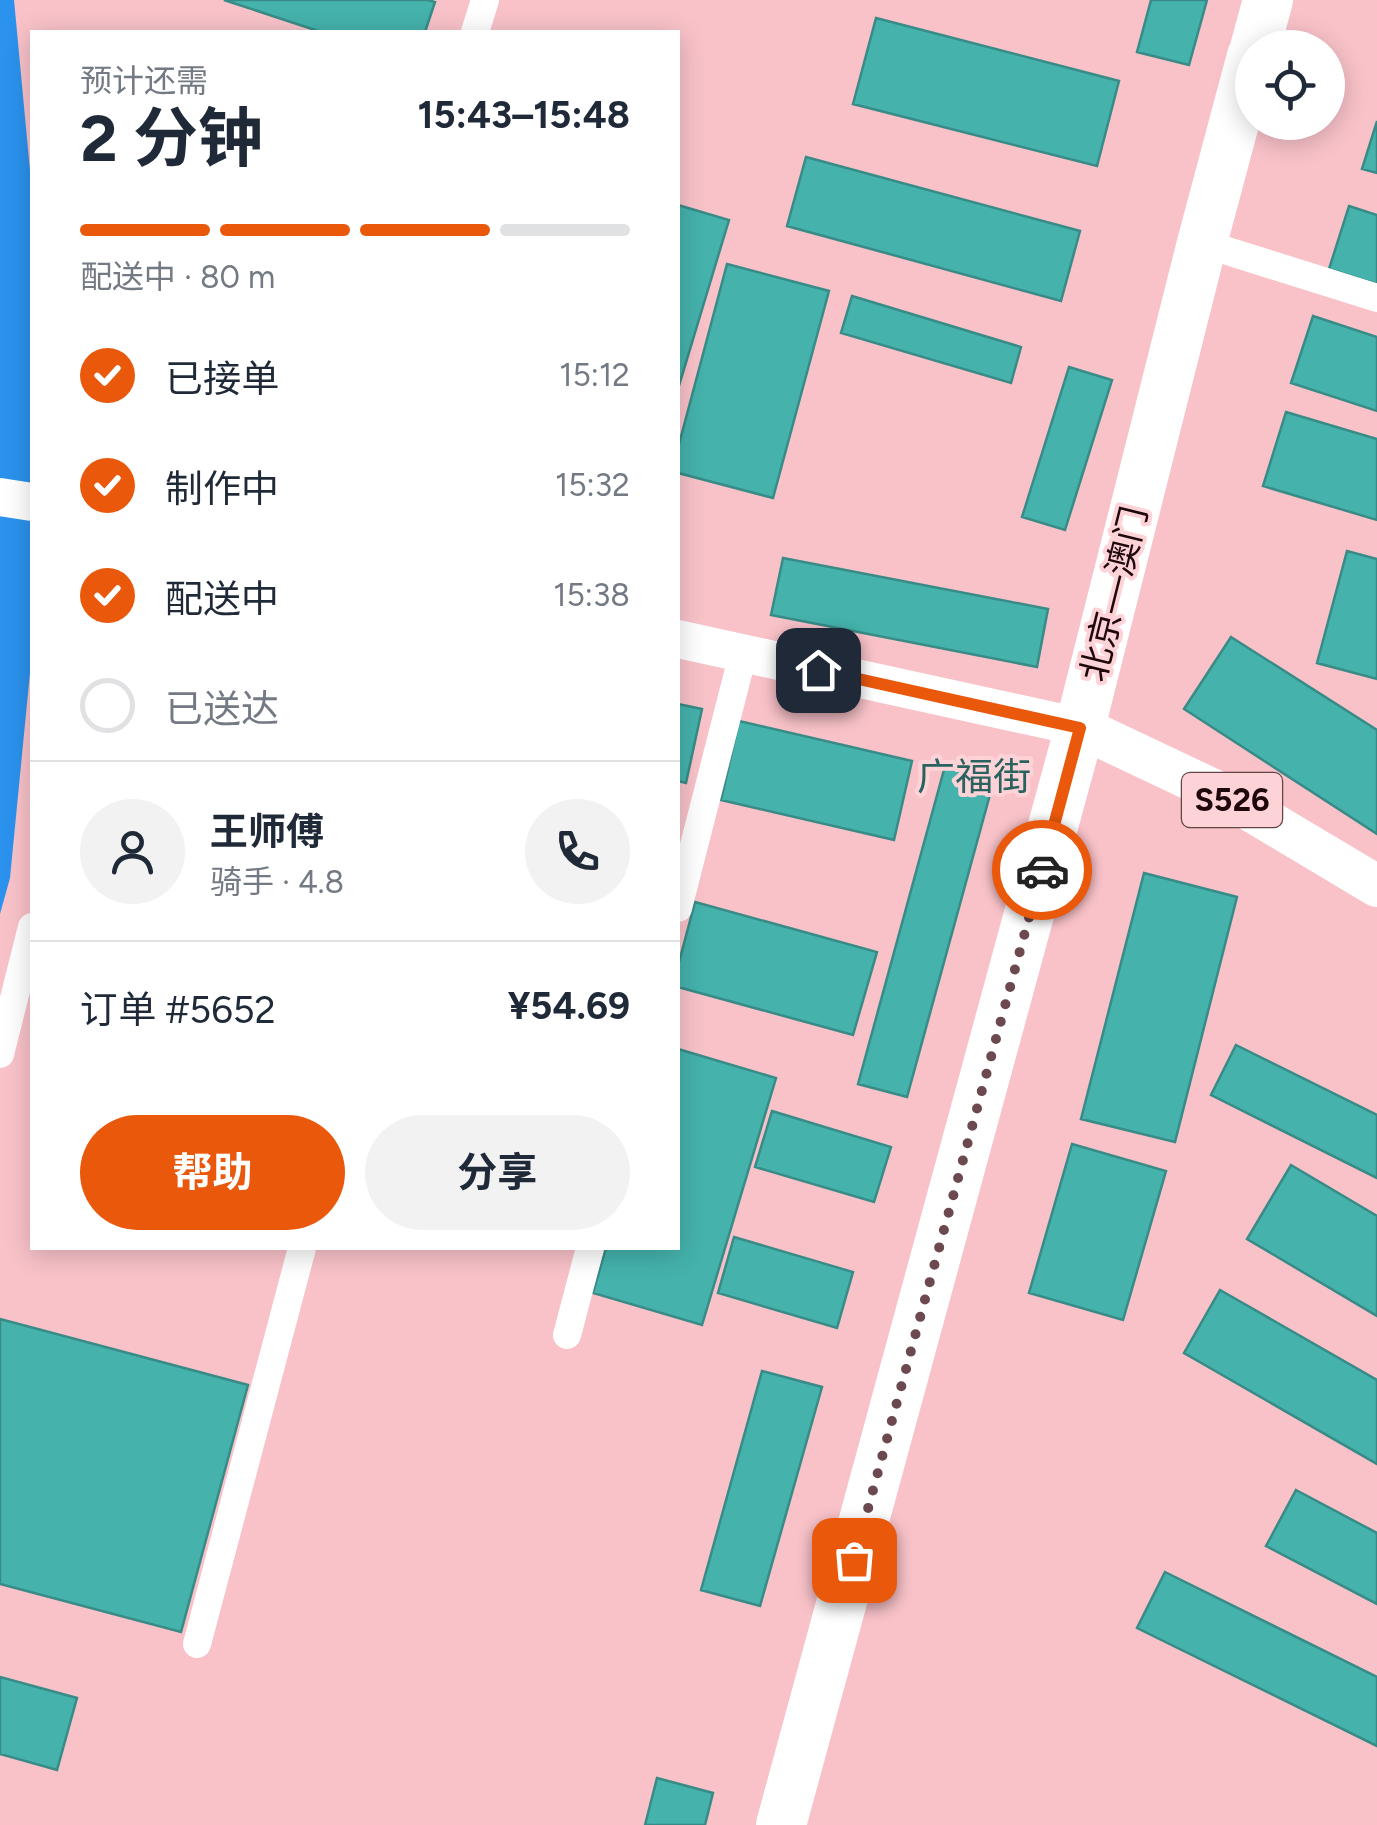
<!DOCTYPE html>
<html lang="zh">
<head>
<meta charset="utf-8">
<style>
  :root { --surface:#fff; --page:#f2f2f3; --text:#1f2937; --muted:#747a83; --line:#e0e1e3; --accent:#ea580c }
  body { margin:0; font-family:Figtree,"Noto Sans SC",sans-serif; background:var(--page); color:var(--text); height:100vh; display:flex; flex-direction:column; font-size:38px; white-space:nowrap }
  * { box-sizing:border-box; margin:0 }
  p { font-size:32px; color:var(--muted) }
  .icon { flex:none; width:55px; height:55px; fill:none; stroke:currentColor; stroke-width:2; stroke-linecap:round; stroke-linejoin:round }
  .map { position:relative; flex:1; overflow:hidden }
  .drawer { position:absolute; left:30px; top:30px; width:650px; height:1220px; display:flex; flex-direction:column; background:var(--surface); border-radius:0px; box-shadow:0 5px 25px #0003 }
  .drawer>* { flex:none }
  .fabs { position:absolute; left:1235px; top:30px; display:grid; gap:20px }
  .fabs a { display:grid; place-items:center; width:110px; height:110px; border-radius:50%; background:var(--surface); box-shadow:0 5px 25px #0003; font-size:50px }
  .pin { position:absolute; display:grid; place-items:center; width:85px; height:85px; color:#fff; margin:-42px; border-radius:20px; box-shadow:0 5px 15px #0006 }
  .courier { position:absolute; display:grid; place-items:center; width:100px; height:100px; margin:-50px; border:8px solid #ea580c; border-radius:50%; background:#fff; color:#222; box-shadow:0 2px 12px #0007 }
  .overview em { font-style:normal; font-weight:700 }
  .overview div { display:flex; flex-direction:column-reverse }
  .overview { display:flex; align-items:center; justify-content:space-between; height:170px; padding:0 50px }
  h1 { font-size:65px; font-weight:700; line-height:75px }
  .bar { display:grid; grid-template-columns:repeat(4,1fr); gap:15px 10px; align-content:center; height:120px; padding:0 50px }
  .bar i { height:12px; border-radius:8px; background:var(--line) }
  .bar .current { background:var(--accent) }
  .bar p { grid-column:span 4 }
  .line { display:flex; align-items:center; gap:25px; padding:0 50px; border-top:2px solid var(--line) }
  .line div { flex:1 }
  .round { display:grid; place-items:center; flex:none; width:105px; height:105px; border-radius:52px; background:var(--page) }
  ol { padding:0 50px; list-style:none }
  li { display:flex; align-items:center; gap:30px; height:110px }
  li p { margin-inline-start:auto }
  li .icon { padding:10px; border-radius:50%; background:var(--accent); color:#fff; stroke-width:4 }
  li:last-child { color:var(--muted) }
  li i { width:55px; height:55px; border:5px solid var(--line); border-radius:50% }
  .primary-button { display:flex; gap:20px; margin-top:auto; padding:20px 50px }
  .primary-button a { flex:1; height:115px; border-radius:60px; background:var(--accent); color:#fff; font-size:40px; font-weight:700; line-height:115px; text-align:center }
  .primary-button a+a { background:var(--page); color:var(--text) }
  .map>svg:first-child { display:block }
</style>
</head>
<body>
<div class="map">
<svg width="1377" height="1825" viewBox="0 0 1377 1825">
  <rect width="100%" height="100%" fill="#f9c2c9"/>
  <path fill="#2b92ee" d="M0,0H14L32,192V652L10,878L0,914Z"/>
  <path fill="#45b2ac" stroke="#388b86" stroke-width="2.5" d="M224,0H428L435,2L425,32H321Z
    M1151,0H1207L1189,65L1137,52Z
    M876,18L1119,81L1097,166L853,104Z
    M1377,121V173L1362,169Z
    M806,157L1080,231L1061,301L787,226Z
    M678,205L729,220L678,389Z
    M1349,206L1377,215V284L1329,269Z
    M727,264L829,291L773,498L678,473V448Z
    M852,296L1021,347L1011,383L841,333Z
    M1313,316L1377,337V411L1291,383Z
    M1069,367L1112,380L1065,530L1022,517Z
    M1286,412L1377,439V520L1263,486Z
    M1347,551L1377,559V679L1317,663Z
    M783,558L1048,609L1037,667L771,615Z
    M1231,637L1377,730V834L1184,709Z
    M678,704L702,709L686,783L678,781Z
    M739,721L912,761L894,840L721,800Z
    M945,766L994,780L907,1097L858,1084Z
    M1144,873L1237,897L1175,1142L1081,1119Z
    M695,902L877,952L853,1035L678,987V966Z
    M1236,1045L1377,1115V1178L1211,1095Z
    M678,1049L776,1078L702,1325L593,1293L606,1248H678Z
    M772,1111L891,1147L874,1202L755,1167Z
    M1072,1144L1166,1171L1123,1320L1029,1293Z
    M1291,1165L1377,1216V1316L1247,1239Z
    M734,1237L853,1272L837,1328L718,1293Z
    M1220,1290L1377,1380V1464L1184,1353Z
    M0,1319L248,1385L181,1632L0,1584Z
    M762,1371L822,1387L760,1606L701,1590Z
    M1296,1490L1377,1533V1604L1266,1546Z
    M1165,1572L1377,1677V1746L1137,1628Z
    M0,1677L77,1698L57,1770L0,1754Z
    M657,1778L713,1793L705,1825H645Z"/>
  <g fill="none" stroke-linecap="round" stroke-linejoin="round">
    <path stroke="#fff" stroke-width="28" d="M475,32L485,0
      M1202,243L1377,298
      M678,908L743,654
      M0,1054L32,927
      M567,1335L590,1248
      M197,1644L302,1248"/>
    <path stroke="#fff" stroke-width="38" d="M0,497L32,502
      M678,639L1080,727"/>
    <path stroke="#fff" stroke-width="42" d="M1080,727L1228,797L1377,886"/>
    <path stroke="#fff" stroke-width="50" d="M1255,48L1268,0
      M781,1825L1080,727L1202,243L1252,56"/>
  </g>
  <g fill="none" stroke-linecap="round" stroke-linejoin="round">
    <path stroke="#6b494e" stroke-width="10" stroke-dasharray="0 18" d="M854,1560L1042,870"/>
    <path stroke="#ea580c" stroke-width="12" d="M818,670L1080,728L1042,870"/>
  </g>
  <g text-anchor="middle" stroke-width="8" stroke-linejoin="round" paint-order="stroke">
    <rect fill="#fed3d8" stroke="#614549" stroke-width="2.5" x="1182" y="773" width="100" height="54" rx="8"/>
    <g font-size="32" font-weight="bold" fill="#1e080c">
      <text x="1232" y="811">S526</text>
    </g>
    <g font-size="35" fill="#1e080c" stroke="#fed3d8">
      <text transform="translate(1114 594) rotate(-76)" y="12">北京—澳门</text>
    </g>
    <g font-size="38" fill="#29625f" stroke="#fed3d8">
      <text x="974" y="790">广福街</text>
    </g>
  </g>
</svg>
<div class="fabs">
<a><svg class="icon" aria-label="locate" viewBox="0 0 24 24"><circle cx="12" cy="12" r="6"/><path d="M12 2v4M12 18v4M2 12h4M18 12h4"/></svg></a>
</div>
<div class="pin" style="left:854px;top:1560px;background:#ea580c"><svg class="icon" aria-label="bag" viewBox="0 0 24 24"><path d="M5 8h14l-1 12H6zM9 8a3 3 0 0 1 6 0"/></svg></div>
<div class="pin" style="left:818px;top:670px;background:#1f2937"><svg class="icon" aria-label="home" viewBox="0 0 24 24"><path d="M3 11l9-7 9 7M6 9v11h12V9"/></svg></div>
<div class="courier" style="left:1042px;top:870px"><svg class="icon" aria-label="car" viewBox="0 0 24 24"><path d="M5 17H2v-5l4-1 3-4h7l3 4 3 1v5h-3M9 17h6M6 11h13"/><circle cx="7" cy="17" r="2"/><circle cx="17" cy="17" r="2"/></svg></div>
<section class="drawer">
<div class="overview"><div><h1>2 分钟</h1><p>预计还需</p></div><em>15:43–15:48</em></div>
<div class="bar"><i class="current"></i><i class="current"></i><i class="current"></i><i></i><p>配送中 · 80 m</p></div>
<ol>
<li><svg class="icon" aria-label="check" viewBox="0 0 24 24"><path d="M5 12l5 5 9-10"/></svg>已接单<p>15:12</p></li>
<li><svg class="icon" aria-label="check" viewBox="0 0 24 24"><path d="M5 12l5 5 9-10"/></svg>制作中<p>15:32</p></li>
<li><svg class="icon" aria-label="check" viewBox="0 0 24 24"><path d="M5 12l5 5 9-10"/></svg>配送中<p>15:38</p></li>
<li><i></i>已送达</li>
</ol>
<div class="line" style="height:180px"><a class="round"><svg class="icon" aria-label="person" viewBox="0 0 24 24"><circle cx="12" cy="8" r="4"/><path d="M4 21q1-7 8-7t8 7"/></svg></a><div><b>王师傅</b><p>骑手 · 4.8</p></div><a class="round"><svg class="icon" aria-label="phone" viewBox="0 0 24 24"><path d="M5 4h4l2 5-3 2q2 4 5 5l2-3 5 2v4C11 20 4 13 5 4z"/></svg></a></div>
<div class="line" style="height:130px"><div>订单 #5652</div><b>¥54.69</b></div>
<div class="primary-button"><a>帮助</a><a>分享</a></div>
</section>
</div>
</body>
</html>
